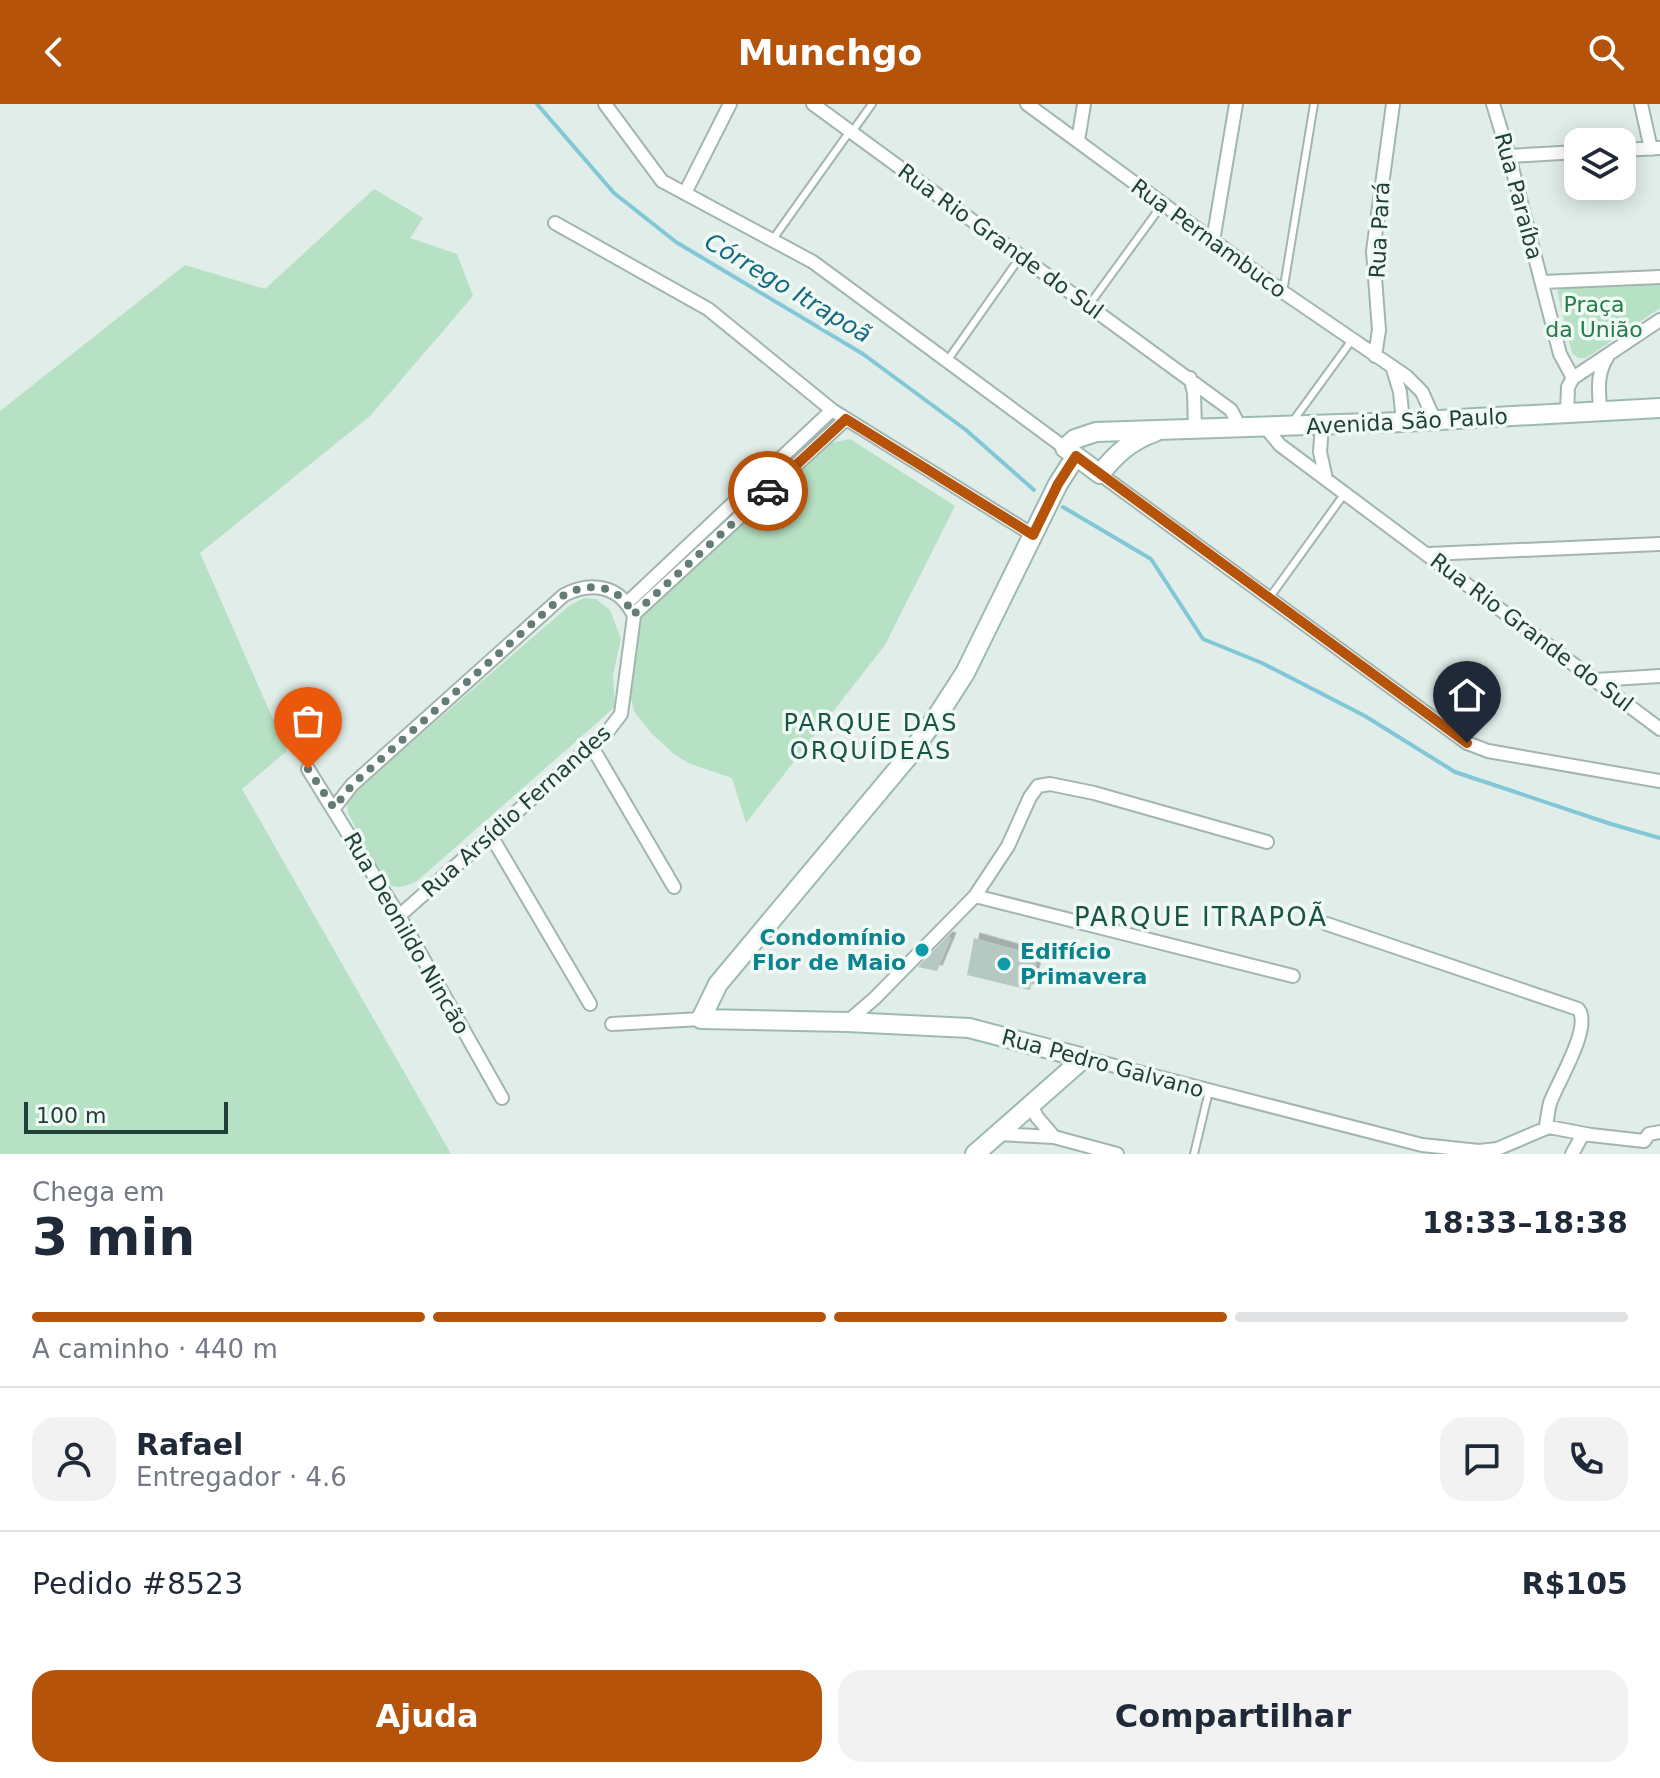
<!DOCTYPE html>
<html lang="pt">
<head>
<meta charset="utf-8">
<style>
  :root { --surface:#fff; --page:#f2f2f3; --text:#1f2937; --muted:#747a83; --line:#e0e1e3; --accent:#b45309 }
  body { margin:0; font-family:"DejaVu Sans",sans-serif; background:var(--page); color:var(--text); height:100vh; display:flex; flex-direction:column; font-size:30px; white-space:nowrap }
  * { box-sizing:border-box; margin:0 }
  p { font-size:26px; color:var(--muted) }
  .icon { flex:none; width:44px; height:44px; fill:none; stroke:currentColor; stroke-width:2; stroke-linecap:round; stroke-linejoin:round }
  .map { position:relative; height:1050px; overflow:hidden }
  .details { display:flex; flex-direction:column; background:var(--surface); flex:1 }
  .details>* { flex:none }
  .controls { position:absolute; left:1564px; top:24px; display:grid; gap:16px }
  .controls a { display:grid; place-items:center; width:72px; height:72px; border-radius:16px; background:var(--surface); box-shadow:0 4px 20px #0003; font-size:40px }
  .scale { position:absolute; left:24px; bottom:20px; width:204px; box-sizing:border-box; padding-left:8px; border:4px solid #1f3f38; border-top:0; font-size:22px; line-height:28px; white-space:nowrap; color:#1f3f38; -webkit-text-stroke:6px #f1f9f5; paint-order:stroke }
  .pin { position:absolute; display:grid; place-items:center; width:68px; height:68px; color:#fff; margin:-82px -34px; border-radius:50% 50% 50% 0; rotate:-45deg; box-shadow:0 0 8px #0007 }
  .pin .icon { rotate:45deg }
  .courier { position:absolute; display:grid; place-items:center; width:80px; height:80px; margin:-40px; border:6px solid #b45309; border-radius:50%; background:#fff; color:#222; box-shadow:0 2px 10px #0007 }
  .summary em { font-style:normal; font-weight:600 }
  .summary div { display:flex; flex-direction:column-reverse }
  .summary { display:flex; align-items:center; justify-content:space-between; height:136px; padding:0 32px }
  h1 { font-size:52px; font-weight:600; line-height:60px }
  .bar { display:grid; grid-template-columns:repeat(4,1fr); gap:12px 8px; align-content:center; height:96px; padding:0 32px }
  .bar i { height:10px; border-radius:6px; background:var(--line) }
  .bar .current { background:var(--accent) }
  .bar p { grid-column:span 4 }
  .line { display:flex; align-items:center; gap:20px; padding:0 32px; border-top:2px solid var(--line) }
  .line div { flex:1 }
  .round { display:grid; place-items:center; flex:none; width:84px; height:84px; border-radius:24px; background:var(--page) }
  .primary-button { display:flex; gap:16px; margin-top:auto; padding:16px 32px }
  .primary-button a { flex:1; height:92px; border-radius:24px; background:var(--accent); color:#fff; font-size:32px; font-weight:600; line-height:92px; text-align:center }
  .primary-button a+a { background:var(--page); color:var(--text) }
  header { display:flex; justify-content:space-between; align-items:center; height:104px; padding:0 32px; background:var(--accent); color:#fff; font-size:36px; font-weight:600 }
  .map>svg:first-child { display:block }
</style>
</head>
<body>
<header><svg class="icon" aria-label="back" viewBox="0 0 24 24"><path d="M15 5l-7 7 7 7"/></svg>Munchgo<svg class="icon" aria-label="search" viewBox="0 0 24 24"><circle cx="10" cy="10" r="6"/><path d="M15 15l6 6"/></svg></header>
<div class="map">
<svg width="1660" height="1050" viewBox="0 0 1660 1050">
  <defs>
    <filter id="shadow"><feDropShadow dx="5.5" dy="-5.5" stdDeviation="0" flood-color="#0004"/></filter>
  </defs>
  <rect width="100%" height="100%" fill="#e0ede8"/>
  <path fill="#b7e1c4" d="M374,85L423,114L410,134L457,150L473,192L370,312L200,449L287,647L242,685L451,1050H0V307L185,161L265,185Z
    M1660,180V204L1586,254H1578L1572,249L1557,187L1562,184Z
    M850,335L955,402L885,541L746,719L732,674L688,659L674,650L651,629L634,607L631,595L633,549L644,506L826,340Z
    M584,494L596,495L610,506L621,535L613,571L615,603L417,777C403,784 395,786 382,776L348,709L347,698L354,688L390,657L570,501Z"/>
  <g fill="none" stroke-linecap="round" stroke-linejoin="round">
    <path stroke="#82c7d8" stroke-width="4" d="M537,0L614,89L676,138L863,250L966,326L1034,386
      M1063,403L1151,455L1203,535L1262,559L1365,612L1455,668L1611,720L1660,734"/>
  </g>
  <path fill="#b5c8c1" filter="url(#shadow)" d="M947,833L951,834L937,867L918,863Z
    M974,834L1038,852L1030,886L967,871Z"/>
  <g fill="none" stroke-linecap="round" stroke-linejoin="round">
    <defs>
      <path id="service" d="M852,28L872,0
        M773,135L850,27
        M1283,188L1314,0
        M1089,201L1162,101
        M947,257L1021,152
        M1293,317L1352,236
        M1270,493L1345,389
        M1194,1050L1209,987"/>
      <path id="minor" d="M605,0L662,77L813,158L1065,344
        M813,0L1231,306L1241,325
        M1027,0L1283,188L1406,272L1422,288L1435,317
        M1493,0L1509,52L1560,250L1573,274
        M1641,0L1651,45
        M1078,37L1084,0
        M1622,46L1660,44
        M1509,52L1578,48
        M685,89L730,0
        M555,119L708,205L832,306L1033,431
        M1213,137L1236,0
        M1543,178L1660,173
        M1375,252L1379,226L1373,147L1393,0
        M1393,265L1400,288L1403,318
        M1190,274L1194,288L1195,327
        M1600,306C1599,286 1596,270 1608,252
        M1567,308L1568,283L1573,274L1660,216
        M1322,321L1320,348L1326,375
        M1266,324L1280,341L1660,625
        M1100,370L1467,639L1488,647L1660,677
        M1429,450L1660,440
        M627,499L832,306
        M633,511L846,315
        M1596,576L1660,572
        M592,643L674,783
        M308,665L399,812L502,994
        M334,704L352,681L564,491C591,477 620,481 634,512L621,610L608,627L399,812
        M490,730L590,900
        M975,792L1293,872
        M1327,820L1578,905C1593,922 1557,979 1550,999C1548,1007 1547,1015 1546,1023
        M847,918L875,894L975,792L1008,742L1030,693L1038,682L1050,680L1094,689L1267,738
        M612,920L701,915
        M1084,954L1422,1041L1479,1047L1497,1045L1549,1023L1591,1031L1644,1037
        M1031,1001L1037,1013L1054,1033
        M997,1030L1054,1033L1117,1050
        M1644,1037L1649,1030L1660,1028
        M1572,1050L1583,1030"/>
      <path id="secondary" d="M1155,328C1130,337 1116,350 1100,370L1065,344L1075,335L1096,328L1403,318L1660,304
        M1076,352L1058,380L965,569L936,614L907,654L718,880L701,915L847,918L969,924L1084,954
        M975,1050L1084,954"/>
    </defs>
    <use href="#service" stroke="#a2b5b0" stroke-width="10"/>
    <use href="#minor" stroke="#a2b5b0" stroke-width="16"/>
    <use href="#secondary" stroke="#9dbab1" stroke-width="22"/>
    <use href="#service" stroke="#fff" stroke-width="6"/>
    <use href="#minor" stroke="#fff" stroke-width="12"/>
    <use href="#secondary" stroke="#fff" stroke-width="18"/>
  </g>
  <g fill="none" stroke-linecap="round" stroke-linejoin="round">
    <path stroke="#637c76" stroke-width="8" stroke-dasharray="0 14.4" d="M308,665L334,704L352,681L564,491C591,477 620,481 633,511L768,387"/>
    <path stroke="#b45309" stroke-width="10" d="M768,387L846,315L1033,431L1058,380L1076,352L1467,639"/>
  </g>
  <g fill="#0f9aa8" stroke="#f1f9f5" stroke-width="3">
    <circle cx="922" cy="846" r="8"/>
    <circle cx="1004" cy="860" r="8"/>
  </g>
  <g text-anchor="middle" stroke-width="7" stroke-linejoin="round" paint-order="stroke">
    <g font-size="22" fill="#1f3f38" stroke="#f1f9f5">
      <text transform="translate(1519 92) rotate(75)" y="8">Rua Paraíba</text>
      <text transform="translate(1379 126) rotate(-87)" y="8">Rua Pará</text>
      <text transform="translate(1209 134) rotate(36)" y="8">Rua Pernambuco</text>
      <text transform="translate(1001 137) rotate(36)" y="8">Rua Rio Grande do Sul</text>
      <text transform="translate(1407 317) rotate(-3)" y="8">Avenida São Paulo</text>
      <text transform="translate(1532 528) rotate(37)" y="8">Rua Rio Grande do Sul</text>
      <text transform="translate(516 707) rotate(-42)" y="8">Rua Arsídio Fernandes</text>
      <text transform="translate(407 829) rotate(60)" y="8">Rua Deonildo Nincão</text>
      <text transform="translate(1103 959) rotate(15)" y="8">Rua Pedro Galvano</text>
    </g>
    <g font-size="22" fill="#247b4a" stroke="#f1f9f5">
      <text x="1594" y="208">Praça<tspan x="1594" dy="25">da União</tspan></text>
    </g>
    <g font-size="22" font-weight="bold" fill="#0d838f" stroke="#f1f9f5" text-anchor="end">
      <text x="906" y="841">Condomínio<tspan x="906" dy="25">Flor de Maio</tspan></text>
      <text x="1020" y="855" text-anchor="start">Edifício<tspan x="1020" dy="25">Primavera</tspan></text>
    </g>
    <g font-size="24" font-style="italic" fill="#126a82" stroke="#f1f9f5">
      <text transform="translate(788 184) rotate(31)" y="8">Córrego Itrapoã</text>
    </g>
    <g font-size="24" letter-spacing="2" fill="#185448" stroke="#f1f9f5">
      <text x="871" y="627">PARQUE DAS<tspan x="871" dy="28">ORQUÍDEAS</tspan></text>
    </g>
    <g font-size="26" letter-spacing="2" fill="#185448" stroke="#f1f9f5">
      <text x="1201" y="822">PARQUE ITRAPOÃ</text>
    </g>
  </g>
</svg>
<div class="controls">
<a><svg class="icon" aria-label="layers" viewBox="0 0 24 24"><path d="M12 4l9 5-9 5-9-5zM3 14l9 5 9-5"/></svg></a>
</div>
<div class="scale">100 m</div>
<div class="pin" style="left:308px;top:665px;background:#ea580c"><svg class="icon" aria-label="bag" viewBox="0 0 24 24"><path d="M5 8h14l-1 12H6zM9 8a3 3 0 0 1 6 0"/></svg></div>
<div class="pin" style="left:1467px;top:639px;background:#1f2937"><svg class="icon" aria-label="home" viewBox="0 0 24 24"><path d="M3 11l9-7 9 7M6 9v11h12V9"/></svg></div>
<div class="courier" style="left:768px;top:387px"><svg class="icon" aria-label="car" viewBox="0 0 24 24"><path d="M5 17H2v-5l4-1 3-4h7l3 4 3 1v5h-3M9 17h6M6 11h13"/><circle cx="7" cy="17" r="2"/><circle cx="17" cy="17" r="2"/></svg></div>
</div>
<section class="details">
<div class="summary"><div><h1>3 min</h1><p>Chega em</p></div><em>18:33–18:38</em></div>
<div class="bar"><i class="current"></i><i class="current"></i><i class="current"></i><i></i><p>A caminho · 440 m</p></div>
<div class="line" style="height:144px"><a class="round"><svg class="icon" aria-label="person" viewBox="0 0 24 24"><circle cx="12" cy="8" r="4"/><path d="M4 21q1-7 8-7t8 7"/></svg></a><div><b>Rafael</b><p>Entregador · 4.6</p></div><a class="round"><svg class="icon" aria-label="chat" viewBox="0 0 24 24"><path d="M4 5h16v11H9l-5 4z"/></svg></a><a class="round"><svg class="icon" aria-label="phone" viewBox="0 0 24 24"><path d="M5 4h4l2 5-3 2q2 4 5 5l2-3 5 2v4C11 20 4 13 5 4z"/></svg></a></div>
<div class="line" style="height:104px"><div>Pedido #8523</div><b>R$105</b></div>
<div class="primary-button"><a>Ajuda</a><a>Compartilhar</a></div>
</section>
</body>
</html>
